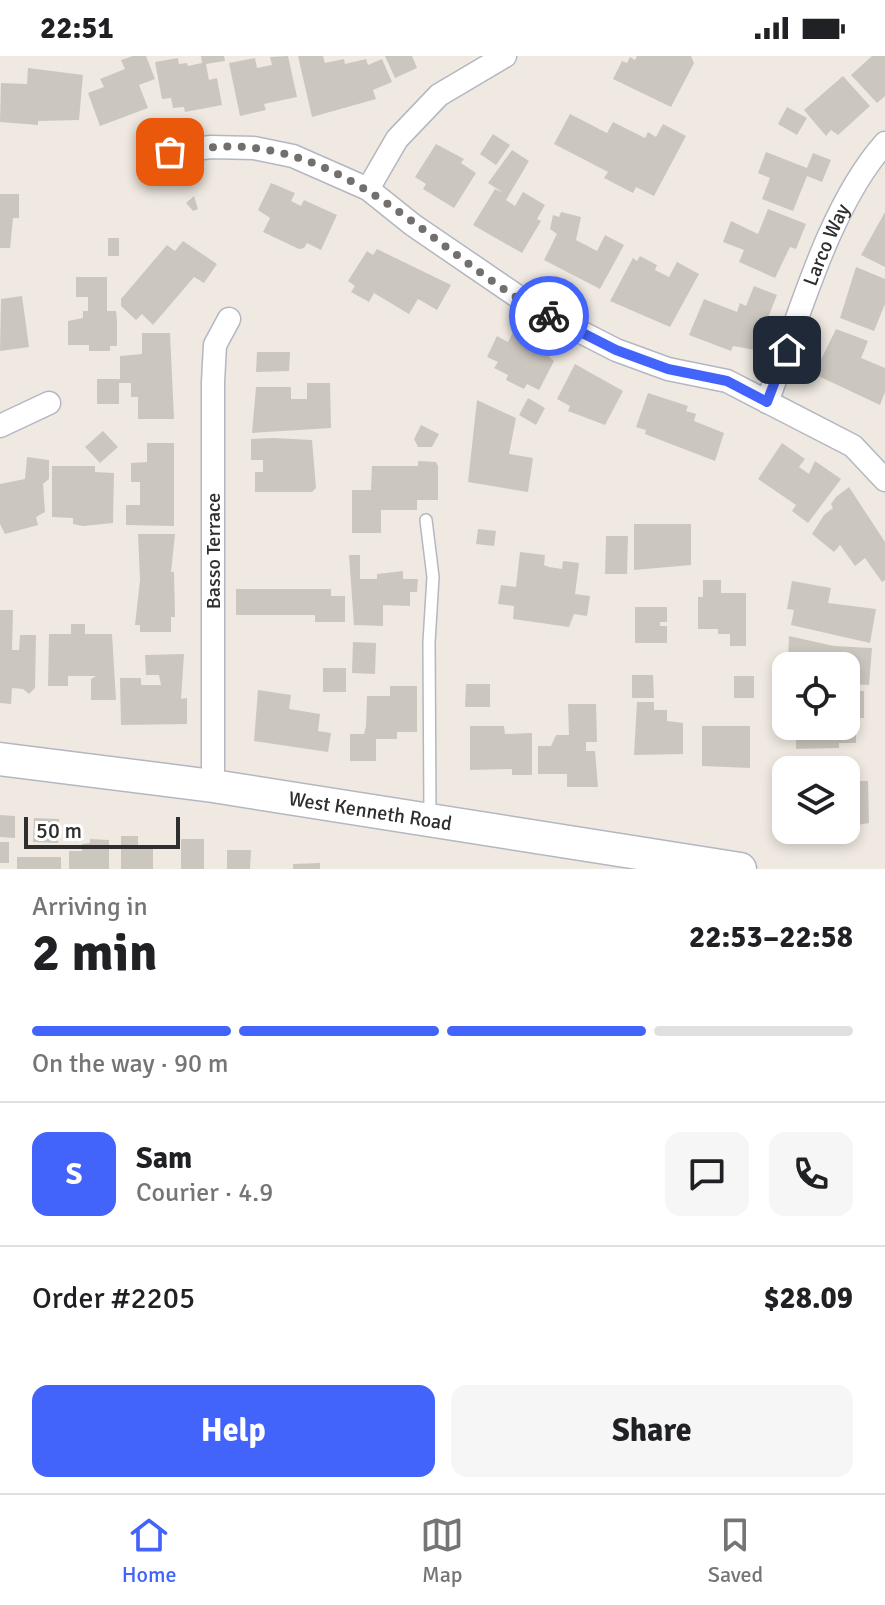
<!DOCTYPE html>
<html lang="en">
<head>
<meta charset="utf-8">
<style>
  :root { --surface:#fff; --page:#f6f6f6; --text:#202124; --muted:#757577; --line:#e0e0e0; --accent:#4264fb }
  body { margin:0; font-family:Signika,sans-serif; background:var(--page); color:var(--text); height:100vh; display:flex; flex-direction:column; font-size:30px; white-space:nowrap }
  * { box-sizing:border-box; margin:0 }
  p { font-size:26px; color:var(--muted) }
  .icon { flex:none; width:44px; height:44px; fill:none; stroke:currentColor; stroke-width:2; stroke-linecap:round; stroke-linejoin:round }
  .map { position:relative; height:813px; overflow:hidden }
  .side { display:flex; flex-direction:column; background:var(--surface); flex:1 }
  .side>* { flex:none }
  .controls { position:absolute; left:772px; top:596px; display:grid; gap:16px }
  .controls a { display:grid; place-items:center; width:88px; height:88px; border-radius:16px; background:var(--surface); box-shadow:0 4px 12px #0003; font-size:40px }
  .scale { position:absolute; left:24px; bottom:20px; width:156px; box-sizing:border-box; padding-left:8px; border:4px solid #2e2e2e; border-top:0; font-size:22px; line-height:28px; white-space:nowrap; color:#2e2e2e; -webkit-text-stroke:6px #fff; paint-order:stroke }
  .pin { position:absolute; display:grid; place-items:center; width:68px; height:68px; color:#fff; margin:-34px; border-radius:16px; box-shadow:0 4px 12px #0006 }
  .courier { position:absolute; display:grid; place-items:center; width:80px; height:80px; margin:-40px; border:6px solid #4264fb; border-radius:50%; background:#fff; color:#222; box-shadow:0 2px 10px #0007 }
  .headline em { font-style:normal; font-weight:700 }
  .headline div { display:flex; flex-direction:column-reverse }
  .headline { display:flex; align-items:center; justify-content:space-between; height:136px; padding:0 32px }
  h1 { font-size:52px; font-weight:700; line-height:60px }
  .bar { display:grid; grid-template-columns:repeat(4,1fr); gap:12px 8px; align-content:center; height:96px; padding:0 32px }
  .bar i { height:10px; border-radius:6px; background:var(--line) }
  .bar .active { background:var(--accent) }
  .bar p { grid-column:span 4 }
  .line { display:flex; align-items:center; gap:20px; padding:0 32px; border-top:2px solid var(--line) }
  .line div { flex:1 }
  .round { display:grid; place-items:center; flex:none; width:84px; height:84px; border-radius:16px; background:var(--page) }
  .action { display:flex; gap:16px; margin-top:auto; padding:16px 32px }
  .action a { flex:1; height:92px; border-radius:16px; background:var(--accent); color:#fff; font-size:32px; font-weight:700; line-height:92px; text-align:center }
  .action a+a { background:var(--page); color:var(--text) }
  .status { display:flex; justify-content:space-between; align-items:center; height:56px; padding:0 40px; background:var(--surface); direction:ltr }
  .status svg { height:22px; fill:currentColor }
  .dock { display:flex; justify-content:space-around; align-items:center; height:112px; border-top:2px solid var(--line); background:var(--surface); font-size:22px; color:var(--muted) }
  .dock a { display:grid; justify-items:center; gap:4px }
  .dock .active { color:var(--accent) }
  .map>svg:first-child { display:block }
</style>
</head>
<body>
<div class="status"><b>22:51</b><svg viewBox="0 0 49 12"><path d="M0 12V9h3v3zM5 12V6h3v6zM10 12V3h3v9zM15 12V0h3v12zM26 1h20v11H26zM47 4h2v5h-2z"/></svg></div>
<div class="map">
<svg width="885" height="813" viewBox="0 0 885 813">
  <rect width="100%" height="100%" fill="#efe9e1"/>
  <path fill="#cbc7bf" d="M133,0H146L155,23L139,29L148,52L100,70L88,37L104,31L100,23L125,13L121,4Z
    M201,0H224L225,5L206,8L209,24L217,22L222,49L185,56L184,51L173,52L171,42L162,43L155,6L178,2L179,8L187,7L188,10L202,7Z
    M288,0L297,41L264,48L266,54L240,60L229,7L255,2L257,12L272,9L270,1Z
    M298,0H323L325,7L344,3L345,8L366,3L368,9L382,3L392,26L373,34L376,43L312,61Z
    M385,0H412L417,12L395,22Z
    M637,0H691L694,7L671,51L613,23L622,5L627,7L630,1L635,4Z
    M872,0H885V40L877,47L851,19Z
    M28,12L83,19L79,64L38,65V69L0,66L1,27L27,28Z
    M843,20L870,50L838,79L831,74L826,80L804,54Z
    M787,51L807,62L797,79L778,68Z
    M570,58L607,77L613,66L645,82L648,76L656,81L663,68L686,80L654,140L636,131L633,137L604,122L608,116L554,88Z
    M493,78L510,89L496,109L480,98Z
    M436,88L464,103L461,107L476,117L454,152L423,133L426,128L415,121Z
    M512,94L529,105L506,144L515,150L523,136L545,149L537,163L541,165L522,197L473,169L495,133L504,137L488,127Z
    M766,96L807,112L813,97L831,104L822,126L807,120L793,155L762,143L770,122L758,117Z
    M271,127L295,137L291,145L301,150L304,144L337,159L321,194L307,187L304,192L299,193L263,176L270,162L258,154Z
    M0,138H19V162H13L10,192H0Z
    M194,140L198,153L193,155L186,147Z
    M768,153L806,168L796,193L790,191L775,222L739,206L744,194L723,186L731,165L758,178Z
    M561,156L581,161L576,184L597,195L605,179L624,189L600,233L544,204L557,178L550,173L553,159L559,161Z
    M885,156V211L861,199Z
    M108,182H119V200H108Z
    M183,185L217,208L204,227L194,221L153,269L142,258L136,264L121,250V243L167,189L175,195Z
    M377,193L451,229L437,254L418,243L409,258L374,237L369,246L351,236L355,230L348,225L367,195L373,199Z
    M640,200L657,209L655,214L669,221L677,206L699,218L670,271L610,245L633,202L637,205Z
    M856,211L885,223V248L874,275L840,262Z
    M76,221H107V255H116L117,265V290H110V295H89V289H68V265L83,262V255H88V241H76Z
    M754,230L777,239L755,294L733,290L731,295L689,279L704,243L737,256L740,247L746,250Z
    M22,240L29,291L0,295L1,243Z
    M836,273L868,285L861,302L885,312V336L880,349L814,318Z
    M513,276L549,294L547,299L554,305L539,334L527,328L524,333L506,324L508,319L494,312L498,306L487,301L497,280L508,286Z
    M142,277H170L174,363H138V341H131V327H119V348H97V323H120V300L142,298Z
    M257,296H290L289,315L256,316Z
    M575,308L623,335L605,369L568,355L570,350L557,343Z
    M307,327H330L331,372L252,377L256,331H291V343H307Z
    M648,337L688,350L686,355L696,358L694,365L724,377L715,405L645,378L646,374L636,371Z
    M528,342L545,352L536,369L519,359Z
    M477,344L516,362L509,398L533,402L528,436L468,426Z
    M421,369L439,378L432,391H418L414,383Z
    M103,375L118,391L100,407L85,391Z
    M274,382L312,384L316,432L312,436H255V416H263V404H251V383Z
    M147,387H174V470L126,469V449H140V426H131V407L147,406Z
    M782,387L805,403L799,411L809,418L815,405L841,423L808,467L792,455L796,449L758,423Z
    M27,401L49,404V423L43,428L45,456L36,461L38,469L5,478L0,468V428L25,423Z
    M418,405L436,406L438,410V444H417V454H381V477H352V434H371L372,410H418Z
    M52,410H95V416L114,417L113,467L83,470L73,468V462L52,461Z
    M849,431L885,486V524L882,526L865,502L855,510L840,489L834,496L812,478L824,459L833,452L831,448L836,441Z
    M634,468H691V509L634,514Z
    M478,473L496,475L494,490L476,488Z
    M138,478H175L171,516H174L175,561H171V576H140V569H135L140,524Z
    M606,480H628L627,518H605Z
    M520,496L545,499L544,509L549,511L562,513L563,505L579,507L575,538L590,540L587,560L574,558L569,571L513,563L514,550L498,548L501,529L516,531Z
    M349,499H360V523H377V518L403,515V523H418L417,536H410V550L383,549V570L354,569Z
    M703,524H721V537H746V590H730V578H718V573H698V541H703Z
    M792,525L831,532L828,547L876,553L870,587L791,569L794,554L787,553Z
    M236,533H331V540H345V566H315V559H236Z
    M635,551H667V566H660V570H667V587H635Z
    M0,554H13L12,594H19L20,579H36L35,632L29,638L23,633L12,632L11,648L0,647Z
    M71,568H85V578H112L116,644H91V623L96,620H68V630H48L49,578H71Z
    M789,580L834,590L872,592L869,629L846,628V610H814L788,604Z
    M353,586L376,587L375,618L352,617Z
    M184,598L181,643L187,642V668L121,669L120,622H141V629H161L159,619H146L145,599Z
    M323,612H346V636H323Z
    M632,619H653L654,642H632Z
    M734,620H754V642H734Z
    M466,628H490V651H465Z
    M390,630H417V676H397V683H376V705H350V678H364L366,670L367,640H390Z
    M258,634L291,639L289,653L320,658L318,675L331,677L328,696L254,685Z
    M846,635H864V662H856V687H839V692L796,693V670H846Z
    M637,646H654V654H667V665L683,667V698L634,699Z
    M568,648H596L597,686H586V695H595L598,731H567V718H538V690H551L556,679H569Z
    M470,670H504L505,678L532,677V719H512V713L470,714Z
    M702,670H750V712L702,710Z
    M803,701H826V714H803Z
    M846,725H868L869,767L846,771Z
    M0,759L15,760V782L0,781Z
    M34,762L59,763L58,787L33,786Z
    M121,780H138V790L153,792V813H121Z
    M90,783L109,784V813H69V795H82V788L90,787Z
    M181,783H204V813H181Z
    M0,786H9V807H0Z
    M227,794H251L250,813H227Z
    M17,801H61V813H17Z
    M320,807V813H293V808Z"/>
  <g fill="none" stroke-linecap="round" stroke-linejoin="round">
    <defs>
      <path id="lane" d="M426,464L433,521L429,586L430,760"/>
      <g id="street">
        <path d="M170,96L211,91L254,92L293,100L368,133L413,169L536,253L616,294L668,313L727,325L853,390L885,424"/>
        <path d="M368,133L397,83L439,39L505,0"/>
        <path id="s1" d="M767,346C798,265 828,151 885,87"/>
        <path d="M0,370L49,347"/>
        <path d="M213,730V326L215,289L229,263"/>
      </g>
      <g id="secondary">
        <path id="s2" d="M0,703L213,730L740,813"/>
      </g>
    </defs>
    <use href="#lane" stroke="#b4b7c1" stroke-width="14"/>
    <use href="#street" stroke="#b4b7c1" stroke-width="25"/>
    <use href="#secondary" stroke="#b4b7c1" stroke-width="35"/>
    <use href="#lane" stroke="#fff" stroke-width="11"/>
    <use href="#street" stroke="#fff" stroke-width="22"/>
    <use href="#secondary" stroke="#fff" stroke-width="32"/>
  </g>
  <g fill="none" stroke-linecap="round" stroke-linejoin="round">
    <path stroke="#726f6d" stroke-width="8" stroke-dasharray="0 14.4" d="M170,96C198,93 227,88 255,92C372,107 449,209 549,260"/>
    <path stroke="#4264fb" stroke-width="10" d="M549,260L616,294L668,313L727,325L767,346L787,294"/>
  </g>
  <g text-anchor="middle" stroke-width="6" stroke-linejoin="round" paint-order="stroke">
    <g font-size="20" fill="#2e2e2e" stroke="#fff">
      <text dy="7" stroke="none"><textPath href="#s1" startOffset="168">Larco Way</textPath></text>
      <text transform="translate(213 495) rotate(-90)" y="7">Basso Terrace</text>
      <text dy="7" stroke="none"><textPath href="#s2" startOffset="374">West Kenneth Road</textPath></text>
    </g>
  </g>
</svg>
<div class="controls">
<a><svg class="icon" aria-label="locate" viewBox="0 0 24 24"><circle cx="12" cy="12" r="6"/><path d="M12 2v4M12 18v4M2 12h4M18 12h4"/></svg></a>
<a><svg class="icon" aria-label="layers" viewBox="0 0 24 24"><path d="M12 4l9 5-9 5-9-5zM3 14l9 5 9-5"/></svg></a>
</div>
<div class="scale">50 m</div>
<div class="pin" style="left:170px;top:96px;background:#ea580c"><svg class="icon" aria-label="bag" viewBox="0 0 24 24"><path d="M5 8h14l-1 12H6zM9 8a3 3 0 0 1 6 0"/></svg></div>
<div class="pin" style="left:787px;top:294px;background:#1f2937"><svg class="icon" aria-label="home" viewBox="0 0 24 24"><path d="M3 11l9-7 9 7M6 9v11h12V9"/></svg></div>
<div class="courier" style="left:549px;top:260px"><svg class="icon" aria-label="bike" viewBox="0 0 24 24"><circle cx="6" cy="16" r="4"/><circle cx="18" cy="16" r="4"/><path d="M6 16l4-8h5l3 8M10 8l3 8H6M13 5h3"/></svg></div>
</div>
<section class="side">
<div class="headline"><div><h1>2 min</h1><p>Arriving in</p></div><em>22:53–22:58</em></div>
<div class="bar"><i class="active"></i><i class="active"></i><i class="active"></i><i></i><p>On the way · 90 m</p></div>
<div class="line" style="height:144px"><b class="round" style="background:var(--accent);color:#fff">S</b><div><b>Sam</b><p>Courier · 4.9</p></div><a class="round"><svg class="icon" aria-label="chat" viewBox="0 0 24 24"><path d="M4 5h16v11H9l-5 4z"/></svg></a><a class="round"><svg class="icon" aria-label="phone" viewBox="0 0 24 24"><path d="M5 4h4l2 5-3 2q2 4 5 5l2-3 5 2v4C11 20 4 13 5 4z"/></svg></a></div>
<div class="line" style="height:104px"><div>Order #2205</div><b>$28.09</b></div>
<div class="action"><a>Help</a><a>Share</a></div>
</section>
<nav class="dock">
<a class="active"><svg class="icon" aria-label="home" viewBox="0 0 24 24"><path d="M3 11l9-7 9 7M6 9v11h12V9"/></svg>Home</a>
<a><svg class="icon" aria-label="map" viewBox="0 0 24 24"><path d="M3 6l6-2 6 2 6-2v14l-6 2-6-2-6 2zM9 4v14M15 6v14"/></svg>Map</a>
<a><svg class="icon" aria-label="saved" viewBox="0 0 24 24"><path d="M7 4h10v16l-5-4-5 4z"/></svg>Saved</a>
</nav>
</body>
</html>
